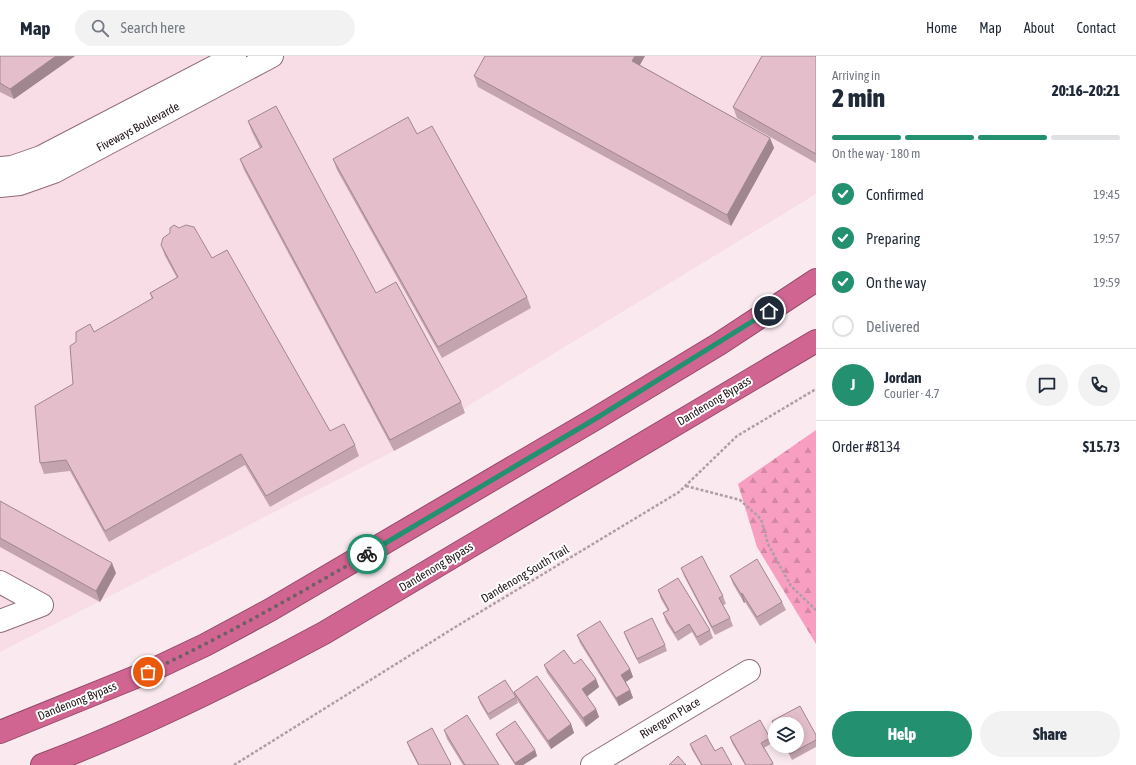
<!DOCTYPE html>
<html lang="en">
<head>
<meta charset="utf-8">
<style>
  :root { --surface:#fff; --page:#f2f2f3; --text:#1f2937; --muted:#747a83; --line:#e0e1e3; --accent:#239070 }
  body { margin:0; font-family:"Asap Condensed",sans-serif; background:var(--page); color:var(--text); height:100vh; display:flex; flex-direction:column; font-size:15px; white-space:nowrap }
  * { box-sizing:border-box; margin:0 }
  p { font-size:13px; color:var(--muted) }
  .icon { flex:none; width:22px; height:22px; fill:none; stroke:currentColor; stroke-width:2; stroke-linecap:round; stroke-linejoin:round }
  .map { position:relative; flex:1; overflow:hidden }
  .sheet { display:flex; flex-direction:column; background:var(--surface); width:320px }
  .sheet>* { flex:none }
  .buttons { position:absolute; left:768px; top:661px; display:grid; gap:8px }
  .buttons a { display:grid; place-items:center; width:36px; height:36px; border-radius:50%; background:var(--surface); box-shadow:0 2px 10px #0003; font-size:20px }
  .pin { position:absolute; display:grid; place-items:center; width:34px; height:34px; color:#fff; margin:-17px; border:2px solid #fff; border-radius:50%; box-shadow:0 1px 4px #0007 }
  .courier { position:absolute; display:grid; place-items:center; width:40px; height:40px; margin:-20px; border:3px solid #239070; border-radius:50%; background:#fff; color:#222; box-shadow:0 1px 5px #0007 }
  .overview em { font-style:normal; font-weight:800 }
  .overview div { display:flex; flex-direction:column-reverse }
  .overview { display:flex; align-items:center; justify-content:space-between; height:68px; padding:0 16px }
  h1 { font-size:26px; font-weight:800; line-height:30px }
  .bar { display:grid; grid-template-columns:repeat(4,1fr); gap:6px 4px; align-content:center; height:48px; padding:0 16px }
  .bar i { height:5px; border-radius:3px; background:var(--line) }
  .bar .current { background:var(--accent) }
  .bar p { grid-column:span 4 }
  .line { display:flex; align-items:center; gap:10px; padding:0 16px; border-top:1px solid var(--line) }
  .line div { flex:1 }
  .round { display:grid; place-items:center; flex:none; width:42px; height:42px; border-radius:21px; background:var(--page) }
  ol { padding:0 16px; list-style:none }
  li { display:flex; align-items:center; gap:12px; height:44px }
  li p { margin-inline-start:auto }
  li .icon { padding:4px; border-radius:50%; background:var(--accent); color:#fff; stroke-width:4 }
  li:last-child { color:var(--muted) }
  li i { width:22px; height:22px; border:2px solid var(--line); border-radius:50% }
  .button { display:flex; gap:8px; margin-top:auto; padding:8px 16px }
  .button a { flex:1; height:46px; border-radius:24px; background:var(--accent); color:#fff; font-size:16px; font-weight:800; line-height:46px; text-align:center }
  .button a+a { background:var(--page); color:var(--text) }
  header { display:flex; align-items:center; gap:24px; box-sizing:border-box; height:56px; padding:0 20px; background:var(--surface); border-bottom:1px solid var(--line) }
  header strong { font-size:19px }
  nav { display:flex; gap:22px; margin-inline-start:auto; font-size:14px }
  .search { width:280px; height:36px; background:var(--page); display:flex; align-items:center; gap:10px; box-sizing:border-box; padding:0 14px; border-radius:22px; color:var(--muted); font-size:15px }
  main { display:flex; flex:1; min-height:0 }
  .map>svg:first-child { display:block }
</style>
</head>
<body>
<header>
<strong>Map</strong>
<div class="search"><svg class="icon" aria-label="search" viewBox="0 0 24 24"><circle cx="10" cy="10" r="6"/><path d="M15 15l6 6"/></svg>Search here</div>
<nav><a>Home</a><a>Map</a><a>About</a><a>Contact</a></nav>
</header>
<main>
<div class="map">
<svg width="816" height="709" viewBox="0 0 816 709">
  <defs>
    <pattern id="forest-firs" width="22" height="20" patternUnits="userSpaceOnUse"><rect width="22" height="20" fill="#f89ec0"/><path d="M5 1l3.5 6h-7zM16 11l3.5 6h-7z" fill="#d487a4"/></pattern>
  </defs>
  <rect width="100%" height="100%" fill="#faeaef"/>
  <path fill="#f9dde6" d="M0,0H816V138L394,395L0,596Z"/>
  <path fill="url(#forest-firs)" d="M816,374V588L757,491L738,428Z"/>
  <g fill="none" stroke-linecap="round" stroke-linejoin="round">
    <defs>
      <path id="minor" d="M0,112L12,111L41,101L235,0
        M0,130L20,128L54,116L272,0
        M0,526L42,549
        M0,565L42,549
        M592,709L749,615"/>
      <path id="highway" d="M0,676L148,616L205,589L270,554L595,363L719,288L816,224
        M42,709C140,672 233,626 324,577L816,285"/>
    </defs>
    <use href="#minor" stroke="#8d6b77" stroke-width="24"/>
    <use href="#highway" stroke="#944968" stroke-width="24"/>
    <path stroke="#ae9fa4" stroke-width="2.5" stroke-dasharray="3 2" stroke-linecap="butt" d="M686,430L740,444L761,463L768,488L791,530L816,554
      M234,709L457,570L679,436L737,380L816,333"/>
    <use href="#minor" stroke="#fff" stroke-width="22"/>
    <use href="#highway" stroke="#d16592" stroke-width="22"/>
  </g>
  <path fill="#c4a4af" d="M0,0H75L14,43L0,36Z
    M816,0V107L737,62L733,51Z
    M640,9L770,82L774,92L731,170L478,31L474,20Z
    M248,65L376,237L461,346L465,357L394,395L244,114L240,103L260,92L252,76Z
    M417,78L527,241L531,252L442,302L337,114L333,103Z
    M161,189L212,202L330,375L355,389L359,400L270,451L245,409L109,486L70,415L44,418L40,407L94,276L152,243L150,237L177,222L165,200Z
    M0,445L116,517L100,546L0,491Z
    M681,512L723,540L726,548L723,549L730,562L733,570L715,579L684,520Z
    M730,520L782,546L786,554L760,570L745,546L744,547L733,528Z
    M658,534L710,574L713,582L700,590L692,576L678,585L666,566L663,557L668,555L661,543Z
    M624,576L665,589L667,595L639,608L626,582Z
    M577,579L630,613L633,621L626,626L630,634L633,642L619,650L580,587Z
    M574,608L596,623L599,631L587,640L596,653L599,661L586,671L547,617L544,609Z
    M514,636L571,668L574,677L551,693L517,644Z
    M478,641H516L518,647L490,664L480,647Z
    M772,665L816,679V691L792,704L785,690H797L775,668V672Z
    M432,672L451,709H418L410,694L407,686Z
    M444,674L499,709H463L447,683Z
    M496,678L535,694L537,700L523,709H515L498,683Z
    M730,681L770,682L772,687L764,692L774,709H745L732,687Z
    M690,688L715,695L732,709H701L692,694Z"/>
  <path fill="#a0868e" d="M56,0H75L14,43L10,33Z
    M635,0H645L636,16L632,5Z
    M770,82L774,92L731,170L727,159Z
    M112,507L116,517L100,546L96,535Z
    M742,537L745,546L744,547L741,538Z
    M630,613L633,621L624,627L621,619Z
    M596,623L599,631L585,642L582,633Z
    M630,634L633,642L619,650L616,642Z
    M596,653L599,661L586,671L583,662Z
    M571,668L574,677L551,693L548,685Z
    M535,694L537,700L523,709H516L515,707Z"/>
  <path fill="#e4bfcb" stroke="#a0868e" d="M0,0H56L10,33L0,27Z
    M485,0H635L632,5L770,82L727,159L474,20Z
    M762,0H816V98L733,51Z
    M276,50L376,237L396,226L461,346L390,384L240,103L262,91L248,65Z
    M408,61L417,78L432,70L527,241L438,291L333,103Z
    M174,169L179,172L186,169L194,171L212,202L227,194L330,375L344,368L355,389L266,440L241,398L105,475L66,404L40,407L35,350L73,328L70,290L76,286V276L90,268L94,276L153,242L150,237L178,221L161,189L163,182L170,177V172Z
    M0,445L112,507L96,535L0,482Z
    M702,500L723,540L719,542L730,562L712,571L681,512Z
    M757,503L782,546L757,561L742,537L741,538L730,520Z
    M678,522L710,574L697,581L689,568L675,577L663,557L669,554L658,534Z
    M652,562L665,589L637,603L624,576Z
    M600,565L630,613L621,619L630,634L616,642L577,579Z
    M564,594L574,608L581,603L596,623L582,633L596,653L583,662L544,609Z
    M537,620L571,668L548,685L514,636Z
    M505,624L516,641L488,658L478,641Z
    M800,650L816,679V684L790,698L786,690H797V668H775V671L772,665Z
    M467,659L499,709H465L444,674Z
    M760,664L770,682L761,687L773,707L770,709H746L730,681Z
    M515,665L535,694L515,707L496,678Z
    M432,672L451,708L450,709H419L407,686Z
    M706,679L715,695L722,691L732,709H702L690,688Z
    M678,700L686,709H669Z"/>
  <g fill="none" stroke-linecap="round" stroke-linejoin="round">
    <path stroke="#6e6065" stroke-width="4" stroke-dasharray="0 7.2" d="M148,616C223,581 295,540 367,498"/>
    <path stroke="#239070" stroke-width="5" d="M367,498L595,363L769,255"/>
  </g>
  <g text-anchor="middle" stroke-width="4" stroke-linejoin="round" paint-order="stroke">
    <g font-size="12" fill="#22151a" stroke="#fff">
      <text transform="translate(138 71) rotate(-28)" y="4">Fiveways Boulevarde</text>
      <text transform="translate(714 345) rotate(-31)" y="4">Dandenong Bypass</text>
      <text transform="translate(436 511) rotate(-31)" y="4">Dandenong Bypass</text>
      <text transform="translate(525 518) rotate(-31)" y="4">Dandenong South Trail</text>
      <text transform="translate(77 645) rotate(-22)" y="4">Dandenong Bypass</text>
      <text transform="translate(670 662) rotate(-31)" y="4">Rivergum Place</text>
    </g>
  </g>
</svg>
<div class="buttons">
<a><svg class="icon" aria-label="layers" viewBox="0 0 24 24"><path d="M12 4l9 5-9 5-9-5zM3 14l9 5 9-5"/></svg></a>
</div>
<div class="pin" style="left:148px;top:616px;background:#ea580c"><svg class="icon" aria-label="bag" viewBox="0 0 24 24"><path d="M5 8h14l-1 12H6zM9 8a3 3 0 0 1 6 0"/></svg></div>
<div class="pin" style="left:769px;top:255px;background:#1f2937"><svg class="icon" aria-label="home" viewBox="0 0 24 24"><path d="M3 11l9-7 9 7M6 9v11h12V9"/></svg></div>
<div class="courier" style="left:367px;top:498px"><svg class="icon" aria-label="bike" viewBox="0 0 24 24"><circle cx="6" cy="16" r="4"/><circle cx="18" cy="16" r="4"/><path d="M6 16l4-8h5l3 8M10 8l3 8H6M13 5h3"/></svg></div>
</div>
<section class="sheet">
<div class="overview"><div><h1>2 min</h1><p>Arriving in</p></div><em>20:16–20:21</em></div>
<div class="bar"><i class="current"></i><i class="current"></i><i class="current"></i><i></i><p>On the way · 180 m</p></div>
<ol>
<li><svg class="icon" aria-label="check" viewBox="0 0 24 24"><path d="M5 12l5 5 9-10"/></svg>Confirmed<p>19:45</p></li>
<li><svg class="icon" aria-label="check" viewBox="0 0 24 24"><path d="M5 12l5 5 9-10"/></svg>Preparing<p>19:57</p></li>
<li><svg class="icon" aria-label="check" viewBox="0 0 24 24"><path d="M5 12l5 5 9-10"/></svg>On the way<p>19:59</p></li>
<li><i></i>Delivered</li>
</ol>
<div class="line" style="height:72px"><b class="round" style="background:var(--accent);color:#fff">J</b><div><b>Jordan</b><p>Courier · 4.7</p></div><a class="round"><svg class="icon" aria-label="chat" viewBox="0 0 24 24"><path d="M4 5h16v11H9l-5 4z"/></svg></a><a class="round"><svg class="icon" aria-label="phone" viewBox="0 0 24 24"><path d="M5 4h4l2 5-3 2q2 4 5 5l2-3 5 2v4C11 20 4 13 5 4z"/></svg></a></div>
<div class="line" style="height:52px"><div>Order #8134</div><b>$15.73</b></div>
<div class="button"><a>Help</a><a>Share</a></div>
</section>
</main>
</body>
</html>
